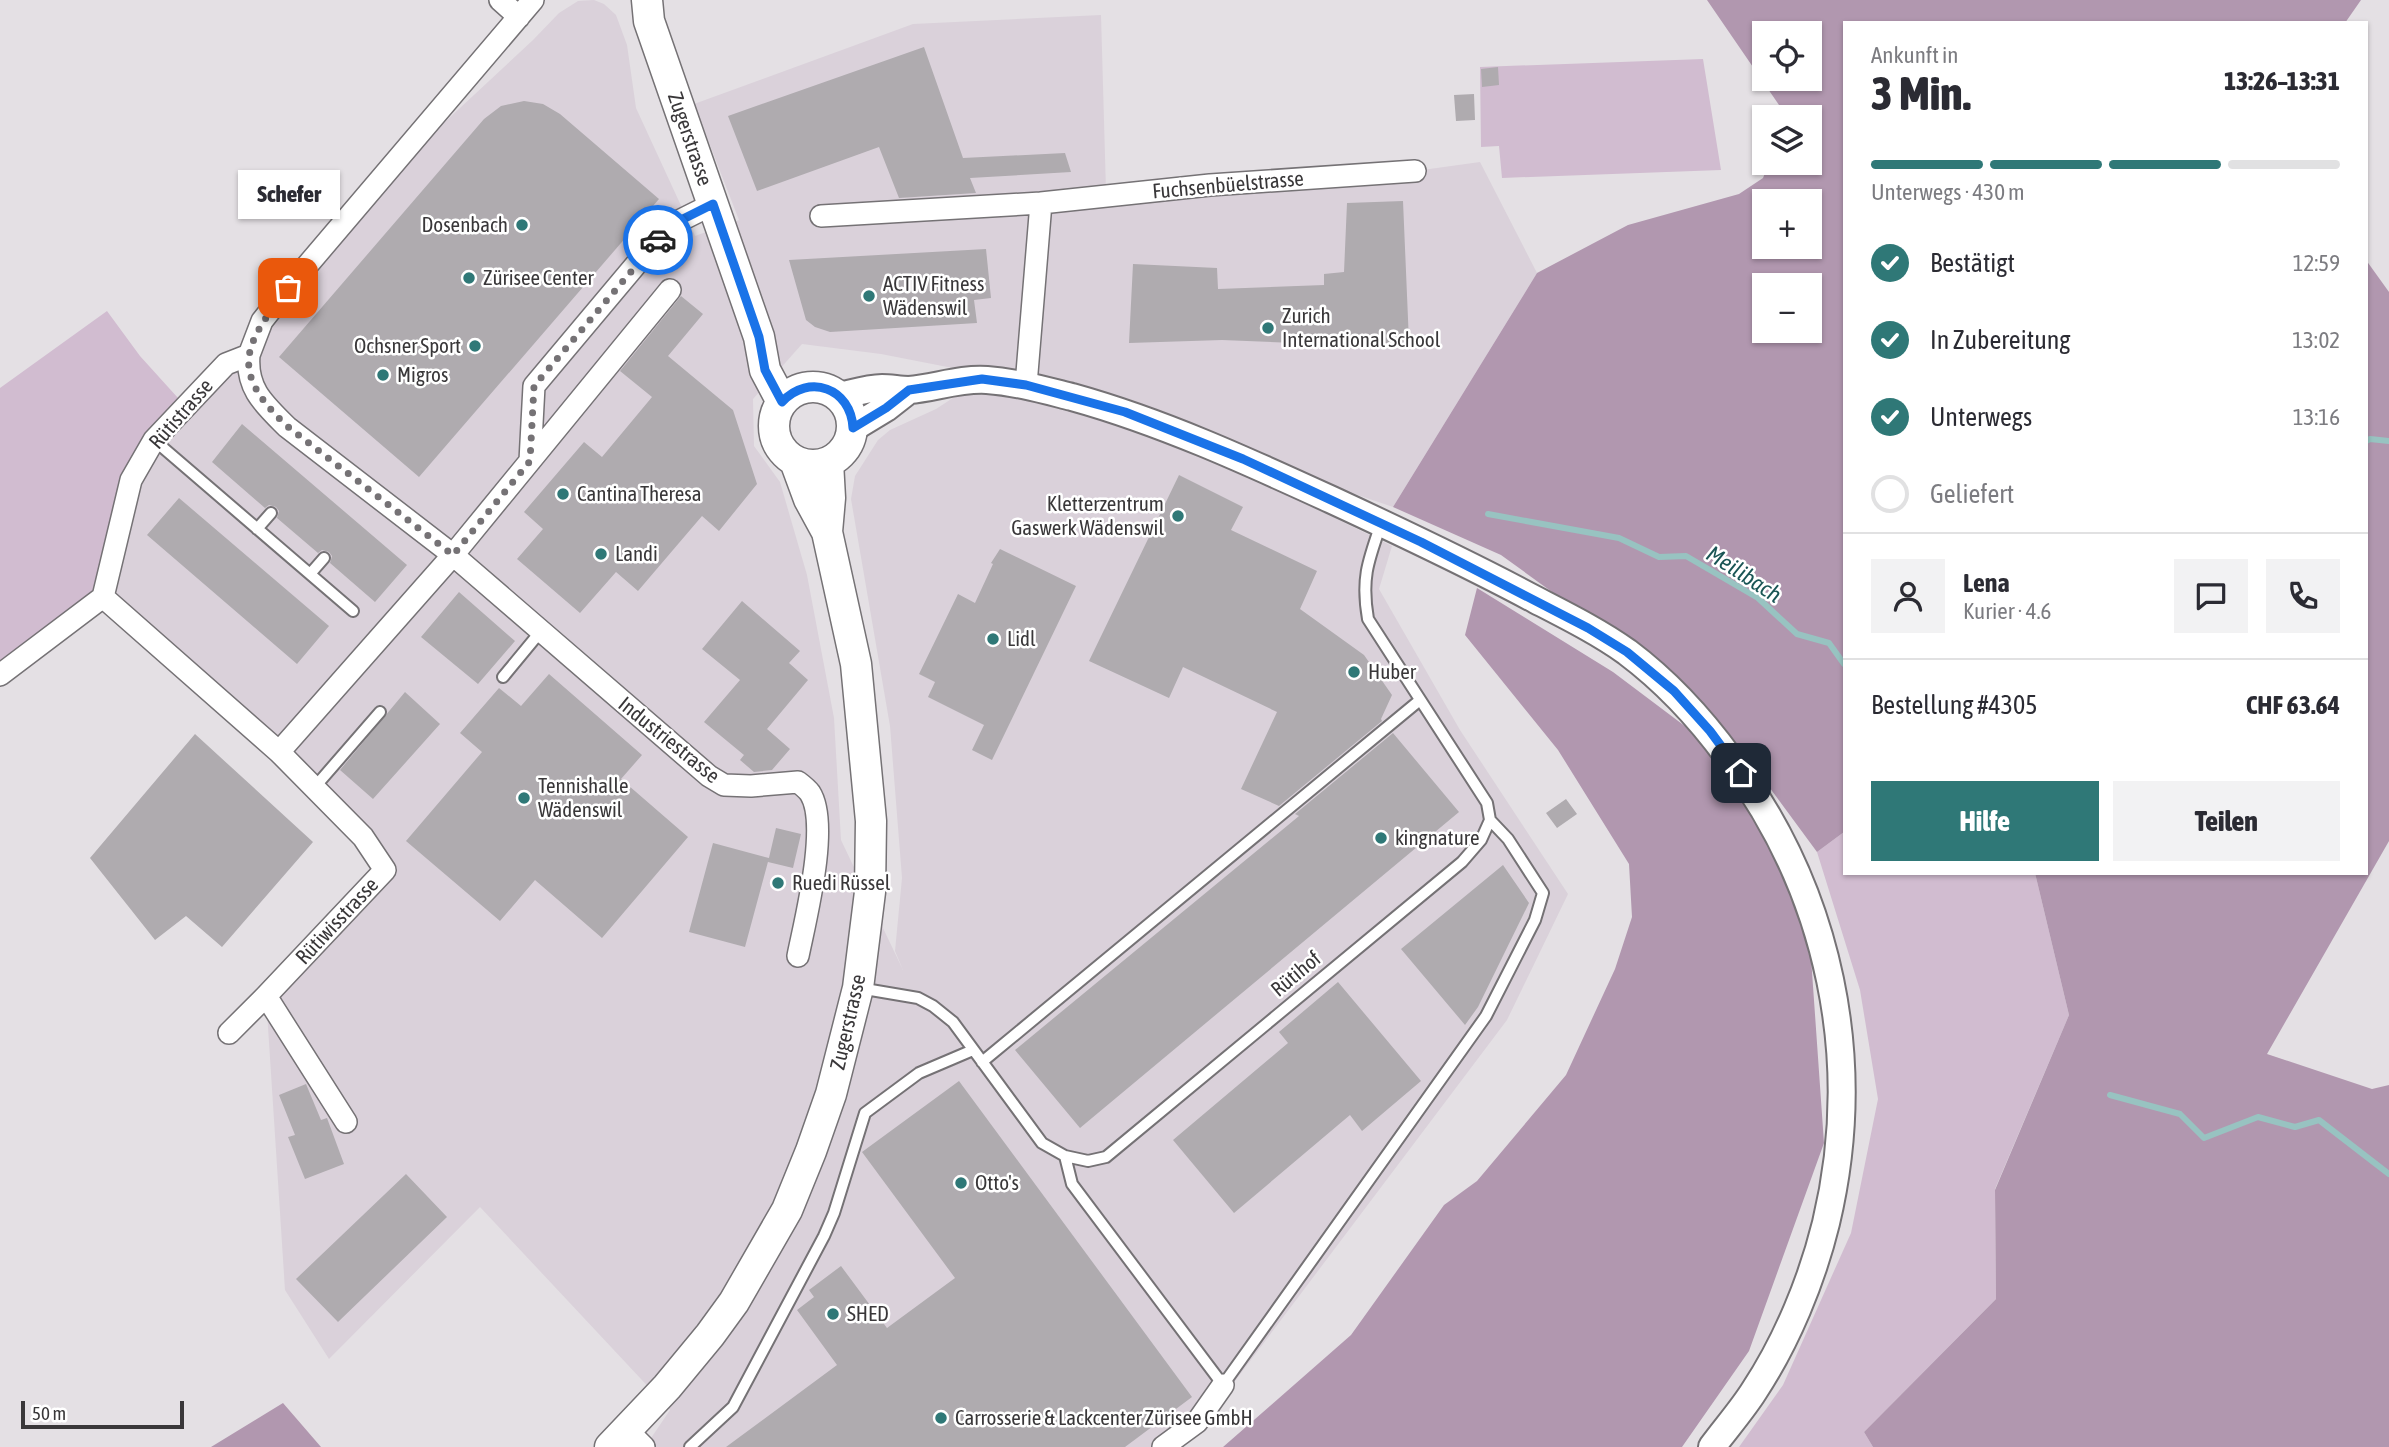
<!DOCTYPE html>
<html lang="de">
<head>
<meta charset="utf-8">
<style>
  :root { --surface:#fff; --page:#f2f2f3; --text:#2b2b33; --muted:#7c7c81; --line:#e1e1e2; --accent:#2f7877 }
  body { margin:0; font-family:"Asap Condensed",sans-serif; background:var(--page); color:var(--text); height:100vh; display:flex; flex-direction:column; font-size:26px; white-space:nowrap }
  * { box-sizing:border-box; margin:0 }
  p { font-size:23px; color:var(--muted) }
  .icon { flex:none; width:38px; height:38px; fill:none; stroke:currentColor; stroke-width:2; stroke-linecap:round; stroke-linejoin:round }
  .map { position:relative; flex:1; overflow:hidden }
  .details { position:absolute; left:1843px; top:21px; width:525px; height:854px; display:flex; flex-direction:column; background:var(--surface); border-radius:0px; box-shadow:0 2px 5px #0004 }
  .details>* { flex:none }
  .tools { position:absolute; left:1752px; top:21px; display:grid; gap:14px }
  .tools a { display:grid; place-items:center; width:70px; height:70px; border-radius:0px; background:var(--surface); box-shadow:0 2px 5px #0004; font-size:35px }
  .scale { position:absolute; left:21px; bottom:18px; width:163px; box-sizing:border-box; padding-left:7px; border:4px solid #393739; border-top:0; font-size:19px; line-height:24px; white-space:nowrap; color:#393739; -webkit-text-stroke:5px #fff; paint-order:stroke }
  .pin { position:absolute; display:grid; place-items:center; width:60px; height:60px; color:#fff; margin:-30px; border-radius:14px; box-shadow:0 4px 10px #0006 }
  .courier { position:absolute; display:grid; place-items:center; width:70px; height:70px; margin:-35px; border:5px solid #1a73e8; border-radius:50%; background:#fff; color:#222; box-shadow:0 2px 9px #0007 }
  .bubble { position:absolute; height:49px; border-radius:0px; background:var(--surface); box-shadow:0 2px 5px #0004; font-size:23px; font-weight:800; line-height:49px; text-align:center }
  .head em { font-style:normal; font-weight:800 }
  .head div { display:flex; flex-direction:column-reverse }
  .head { display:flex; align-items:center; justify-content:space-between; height:119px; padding:0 28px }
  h1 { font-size:46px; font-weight:800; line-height:52px }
  .bar { display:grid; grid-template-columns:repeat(4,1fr); gap:10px 7px; align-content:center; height:84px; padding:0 28px }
  .bar i { height:9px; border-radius:5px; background:var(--line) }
  .bar .on { background:var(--accent) }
  .bar p { grid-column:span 4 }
  .line { display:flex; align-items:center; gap:18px; padding:0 28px; border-top:2px solid var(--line) }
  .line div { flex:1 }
  .round { display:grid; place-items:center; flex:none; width:74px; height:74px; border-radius:0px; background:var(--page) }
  ol { padding:0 28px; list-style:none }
  li { display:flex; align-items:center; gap:21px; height:77px }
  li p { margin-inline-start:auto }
  li .icon { padding:7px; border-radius:50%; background:var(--accent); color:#fff; stroke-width:4 }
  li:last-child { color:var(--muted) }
  li i { width:38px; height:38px; border:4px solid var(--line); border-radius:50% }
  .button { display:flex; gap:14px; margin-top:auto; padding:14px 28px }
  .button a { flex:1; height:80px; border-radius:0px; background:var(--accent); color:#fff; font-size:28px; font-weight:800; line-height:80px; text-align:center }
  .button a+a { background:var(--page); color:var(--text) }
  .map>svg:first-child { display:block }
</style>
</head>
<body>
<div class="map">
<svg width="2389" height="1447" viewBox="0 0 2389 1447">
  <rect width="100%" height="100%" fill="#e4e0e4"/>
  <path fill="#dad1da" d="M594,0L604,4L616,15L627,45L636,108L695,236L739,220L694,104L913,24L1101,15L1106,191L1038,199L1024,382L881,354L802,344L753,399L754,446L780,482L807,575L834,718L841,840L903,970L895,951L902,878L890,726L851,499L855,476L878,440L890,430L936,409L982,379L1169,437L1392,546L1379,589L1460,730L1568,894L1507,1020L1220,1401L1154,1447H645L670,1410L480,1207L329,1359L285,1290L266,996L385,870L363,837L103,597L131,480L247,355L375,187L533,40L559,13L578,1Z
    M1480,162L1537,273L1393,507L1029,383L1042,204L1415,171Z"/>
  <path fill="#d1bcd0" d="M1703,59L1721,170L1502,178L1499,146L1481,147L1480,67Z
    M107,311L140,356L178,398L175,416L154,440L103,597L0,675V388Z
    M1844,832V873H2035L2069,1015L1995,1189L1996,1299L1864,1432L1873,1447H1739L1783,1385L1851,1233L1878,1099L1860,990L1817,852Z"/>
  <path fill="#b197af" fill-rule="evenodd" d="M1707,0H2361L2345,23H1844V832L1817,852L1739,746L1631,649L1501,555L1393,507L1537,273L1628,225L1739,194L1763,178L1769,163H1810V117H1778L1779,105ZM1764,33H1810V79H1764ZM1764,201H1810V247H1764ZM1764,285H1810V331H1764Z
    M2366,260L2389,292V841L2267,1054L2372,1089L2389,1085V1447H1873L1864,1432L1996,1299L1995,1190L2069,1015L2035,873H2366Z
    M1477,588L1613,672L1726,757L1809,929L1824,1143L1749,1351L1682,1447H1223L1351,1335L1444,1205L1477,1181L1566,1075L1615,969L1632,917L1629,864L1558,750L1465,635Z
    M283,1403L321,1447H211Z"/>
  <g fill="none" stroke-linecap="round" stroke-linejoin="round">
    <path stroke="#98c3c1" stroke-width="6" d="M2366,441L2370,439L2389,441
      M1488,514L1619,538L1659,557L1686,556L1758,598L1797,634L1829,643L1844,664
      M2110,1095L2180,1114L2204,1138L2258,1117L2295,1127L2319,1120L2389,1174"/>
  </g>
  <path fill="#afabaf" d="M924,47L963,158L1065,153L1071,172L970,178L976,193L899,198L879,147L757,191L728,116Z
    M1498,67L1499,85L1482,87L1481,69Z
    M1474,94L1475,120L1456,121L1454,95Z
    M524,101L543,104L560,114L659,199L419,477L279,357L484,119L501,106Z
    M1403,201L1409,342L1342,345L1222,340L1129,343L1133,264L1217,268L1218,289L1324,285V274L1344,272L1347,203Z
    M986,249L991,298L974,300L977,323L830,332L815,327L806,320L789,260Z
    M681,296L703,314L668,356L733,410L757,484L719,531L702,516L638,591L616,572L580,613L517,559L543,529L524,512L584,442L602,457L652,397L620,371Z
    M242,424L407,565L375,602L330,563L332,556L329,552L322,550L318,553L277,518L279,511L276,507L269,505L265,508L212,462Z
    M1179,475L1243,507L1231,530L1317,571L1300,609L1364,655L1392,695L1381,719L1382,721L1279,806L1241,789L1277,712L1183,667L1169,698L1089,661Z
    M179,498L329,626L297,664L147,535Z
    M1000,549L1076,586L992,760L972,750L984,725L928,697L935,682L919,674L958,594L975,603L993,564L991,563Z
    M459,592L515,641L478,684L421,637Z
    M742,601L800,651L789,663L808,680L767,729L790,749L772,770L754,772L740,760L744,755L704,722L740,680L702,649Z
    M549,674L642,755L621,779L688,837L602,938L535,880L500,921L406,841L482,752L460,733L499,688L521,706Z
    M405,692L440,724L373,799L340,770Z
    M1393,733L1459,812L1080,1128L1015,1050L1299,816L1295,814Z
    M195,734L313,842L222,947L186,916L155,940L90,858Z
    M1566,799L1577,814L1557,828L1546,813Z
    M776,828L801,834L793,868L768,862Z
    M713,843L769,858L745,947L689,932Z
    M1503,865L1529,903L1478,1007L1465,1025L1401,949Z
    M1338,982L1421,1081L1362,1131L1350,1115L1234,1213L1173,1140L1288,1043L1279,1032Z
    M959,1081L1192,1397L1125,1447H726L837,1365L797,1310L814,1297L809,1290L841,1266L887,1328L955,1278L862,1152Z
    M306,1084L321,1120L327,1118L344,1164L305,1179L288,1137L295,1135L279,1095Z
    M406,1174L447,1217L338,1322L296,1279Z"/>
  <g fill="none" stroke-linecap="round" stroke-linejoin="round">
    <defs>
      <path id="service" d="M154,440L353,611
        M257,529L271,513
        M310,574L324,558
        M503,677L541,631
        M314,788L380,712
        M859,988L918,998L933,1006L953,1022L1042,1143L1065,1156L1088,1161L1106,1157L1462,862L1481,840L1490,820L1487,803L1368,619C1361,579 1368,561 1381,524
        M982,1062L1420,700
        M1065,1156L1072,1184L1223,1385L1486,1016L1535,920L1543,893L1508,839L1490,820
        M690,1447L733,1407L824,1236L834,1213L865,1113L919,1073L973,1050"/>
      <path id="minor" d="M500,0L519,17
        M821,216L1041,203
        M249,355C246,389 264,404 287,427L453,555L709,776L724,785L751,786L798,782C802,785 807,789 810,793C830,824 805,921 798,956
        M1026,385L1041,203L1210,185L1415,171
        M530,461L534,386L649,249L679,221L713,204
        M103,597L279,752L363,837L385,870L266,996L346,1122
        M0,675L103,597L131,480L154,440L226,364L249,355L262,321L288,288L533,0
        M279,752L453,555L670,290
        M229,1033L266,996
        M627,1430L644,1447
        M1163,1447L1197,1422L1223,1385"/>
      <path id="tertiary" d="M840,396C853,393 868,388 882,388C891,388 900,390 909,390C934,388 961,378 987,380C1016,382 1044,390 1072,397C1162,422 1247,461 1332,500C1401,532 1469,564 1536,600C1567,616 1599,632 1627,652C1667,682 1701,719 1730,759C1830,893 1865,1060 1826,1223C1812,1280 1787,1341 1754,1391C1742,1410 1726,1428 1712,1447
        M853,428L886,408L909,390"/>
      <path id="secondary" d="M647,0L649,21L759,337L765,370L782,402
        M774 426a39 39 0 1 1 78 0a39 39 0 1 1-78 0Z
        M827,532L830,498L828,462
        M610,1447L667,1387L710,1335L734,1302L787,1210L811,1151L831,1094L858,988L870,892L871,821L856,664L827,532L809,499L795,461"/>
    </defs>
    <use href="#service" stroke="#757275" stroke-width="14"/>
    <use href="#minor" stroke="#757275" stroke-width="24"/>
    <use href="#tertiary" stroke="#757275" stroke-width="30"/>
    <use href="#secondary" stroke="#757275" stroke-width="33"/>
    <use href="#service" stroke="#fff" stroke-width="10"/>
    <use href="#minor" stroke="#fff" stroke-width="21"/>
    <use href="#tertiary" stroke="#fff" stroke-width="26"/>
    <use href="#secondary" stroke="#fff" stroke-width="30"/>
  </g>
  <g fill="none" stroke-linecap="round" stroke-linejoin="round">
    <path stroke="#757275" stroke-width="7" stroke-dasharray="0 12.6" d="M288,288C243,346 229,371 287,426L453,555L530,461L534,386L658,240"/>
    <path stroke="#1a73e8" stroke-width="9" d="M658,240L679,221L713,204L759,337L765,370L782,402C809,373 851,388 853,428L886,408L909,390L982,379L1026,385L1125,412L1243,459L1421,542L1588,628L1627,652L1674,691L1710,731L1741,773"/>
  </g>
  <g fill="#2f7877" stroke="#fff" stroke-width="2.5">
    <circle cx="522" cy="225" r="7"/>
    <circle cx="469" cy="278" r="7"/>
    <circle cx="869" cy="296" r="7"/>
    <circle cx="1268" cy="328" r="7"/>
    <circle cx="475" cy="346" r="7"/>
    <circle cx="383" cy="375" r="7"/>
    <circle cx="563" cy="494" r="7"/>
    <circle cx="1178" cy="516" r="7"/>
    <circle cx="601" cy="554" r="7"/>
    <circle cx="993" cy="639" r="7"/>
    <circle cx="1354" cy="672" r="7"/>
    <circle cx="524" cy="798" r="7"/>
    <circle cx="1381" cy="838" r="7"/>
    <circle cx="778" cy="883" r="7"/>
    <circle cx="961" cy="1183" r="7"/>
    <circle cx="833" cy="1314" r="7"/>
    <circle cx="941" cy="1418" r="7"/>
  </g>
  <g text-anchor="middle" stroke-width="5" stroke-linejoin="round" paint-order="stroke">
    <g font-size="21" fill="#393739" stroke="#fff">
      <text transform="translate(690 139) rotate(71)" y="7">Zugerstrasse</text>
      <text transform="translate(1228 185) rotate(-5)" y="7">Fuchsenbüelstrasse</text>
      <text transform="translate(181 414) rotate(-49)" y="7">Rütistrasse</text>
      <text transform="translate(669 740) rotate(39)" y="7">Industriestrasse</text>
      <text transform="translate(337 921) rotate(-47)" y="7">Rütiwisstrasse</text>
      <text transform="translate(1296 974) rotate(-40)" y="7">Rütihof</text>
      <text transform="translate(848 1022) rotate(-77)" y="7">Zugerstrasse</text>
    </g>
    <g font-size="21" fill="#393739" stroke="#fff" text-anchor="start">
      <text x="508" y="232" text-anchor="end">Dosenbach</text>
      <text x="483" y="285">Zürisee Center</text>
      <text x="883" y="291">ACTIV Fitness<tspan x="883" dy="24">Wädenswil</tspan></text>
      <text x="1282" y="323">Zurich<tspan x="1282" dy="24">International School</tspan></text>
      <text x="461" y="353" text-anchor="end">Ochsner Sport</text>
      <text x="397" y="382">Migros</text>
      <text x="577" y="501">Cantina Theresa</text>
      <text x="1164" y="511" text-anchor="end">Kletterzentrum<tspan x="1164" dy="24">Gaswerk Wädenswil</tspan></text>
      <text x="615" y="561">Landi</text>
      <text x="1007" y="646">Lidl</text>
      <text x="1368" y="679">Huber</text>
      <text x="538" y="793">Tennishalle<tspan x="538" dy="24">Wädenswil</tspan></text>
      <text x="1395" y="845">kingnature</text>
      <text x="792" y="890">Ruedi Rüssel</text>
      <text x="975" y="1190">Otto's</text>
      <text x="847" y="1321">SHED</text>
      <text x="955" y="1425">Carrosserie &amp; Lackcenter Zürisee GmbH</text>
    </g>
    <g font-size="23" font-style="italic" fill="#195555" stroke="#fff">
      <text transform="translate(1744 574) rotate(33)" y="8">Meilibach</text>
    </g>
  </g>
</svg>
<div class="tools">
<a><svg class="icon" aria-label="locate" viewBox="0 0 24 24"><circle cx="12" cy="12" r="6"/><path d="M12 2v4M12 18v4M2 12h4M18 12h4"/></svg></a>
<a><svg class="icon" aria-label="layers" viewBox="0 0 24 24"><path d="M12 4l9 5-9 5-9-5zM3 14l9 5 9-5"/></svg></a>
<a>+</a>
<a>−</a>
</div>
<div class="scale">50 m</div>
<div class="pin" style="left:288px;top:288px;background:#ea580c"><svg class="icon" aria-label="bag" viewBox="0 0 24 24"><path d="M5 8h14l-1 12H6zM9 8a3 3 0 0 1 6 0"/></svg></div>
<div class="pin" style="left:1741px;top:773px;background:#1f2937"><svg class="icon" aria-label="home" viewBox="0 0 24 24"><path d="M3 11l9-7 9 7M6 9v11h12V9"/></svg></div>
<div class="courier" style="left:658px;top:240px"><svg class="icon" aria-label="car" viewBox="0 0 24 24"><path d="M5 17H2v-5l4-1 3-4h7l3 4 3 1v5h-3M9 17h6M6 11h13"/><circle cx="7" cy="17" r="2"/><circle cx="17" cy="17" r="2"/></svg></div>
<div class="bubble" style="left:238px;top:170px;width:102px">Schefer</div>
<section class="details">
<div class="head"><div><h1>3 Min.</h1><p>Ankunft in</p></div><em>13:26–13:31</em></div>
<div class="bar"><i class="on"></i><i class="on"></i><i class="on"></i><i></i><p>Unterwegs · 430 m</p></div>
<ol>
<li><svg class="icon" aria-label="check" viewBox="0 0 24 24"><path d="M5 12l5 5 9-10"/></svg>Bestätigt<p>12:59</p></li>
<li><svg class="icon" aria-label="check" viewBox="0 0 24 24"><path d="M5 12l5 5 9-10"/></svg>In Zubereitung<p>13:02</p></li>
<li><svg class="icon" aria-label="check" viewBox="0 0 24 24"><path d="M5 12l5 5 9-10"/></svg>Unterwegs<p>13:16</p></li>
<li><i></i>Geliefert</li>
</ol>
<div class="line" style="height:126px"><a class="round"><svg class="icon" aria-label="person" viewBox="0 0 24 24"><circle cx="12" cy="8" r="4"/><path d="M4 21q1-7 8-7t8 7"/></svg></a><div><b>Lena</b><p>Kurier · 4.6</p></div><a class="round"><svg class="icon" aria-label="chat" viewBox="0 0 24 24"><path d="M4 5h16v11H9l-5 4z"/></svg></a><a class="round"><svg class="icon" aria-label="phone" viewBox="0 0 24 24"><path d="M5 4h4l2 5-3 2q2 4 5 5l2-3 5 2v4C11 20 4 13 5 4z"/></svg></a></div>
<div class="line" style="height:91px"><div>Bestellung #4305</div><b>CHF 63.64</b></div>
<div class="button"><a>Hilfe</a><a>Teilen</a></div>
</section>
</div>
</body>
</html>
